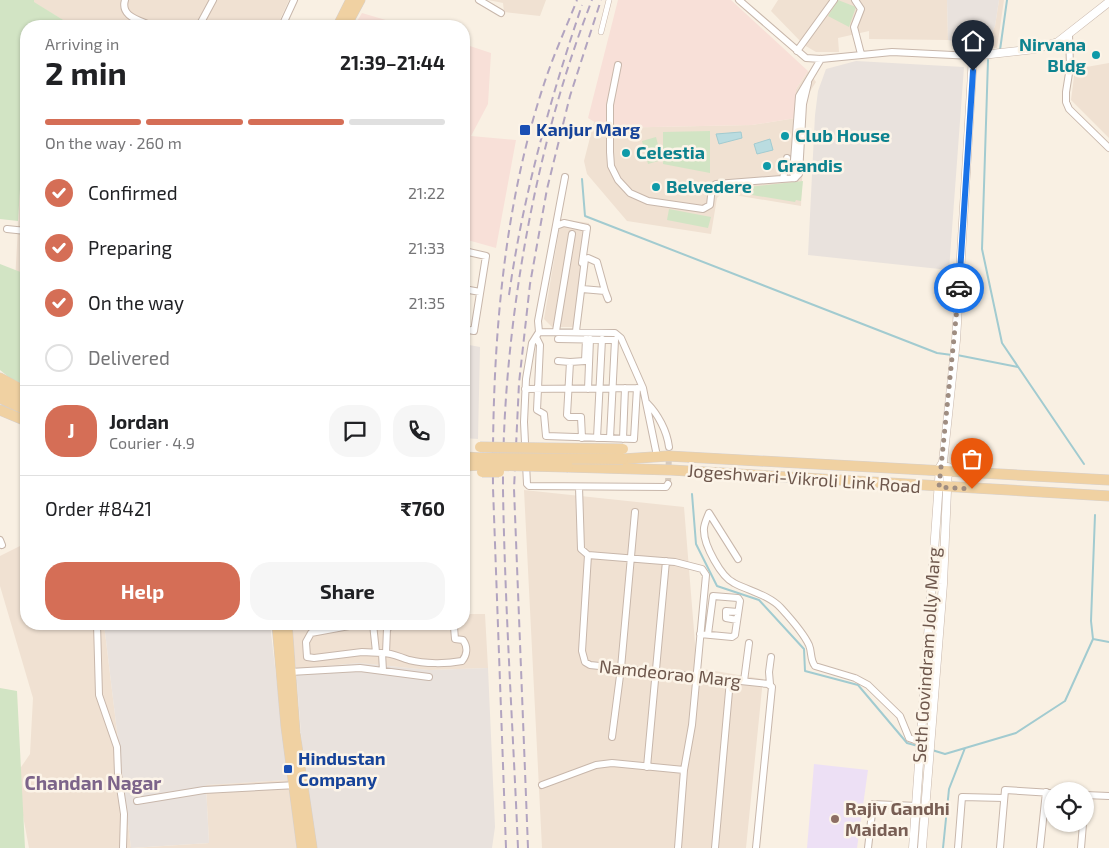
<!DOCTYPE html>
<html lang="en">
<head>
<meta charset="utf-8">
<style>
  :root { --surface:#fff; --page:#f6f6f6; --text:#202124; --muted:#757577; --line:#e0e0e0; --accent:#d56e56 }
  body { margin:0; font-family:"Exo 2",sans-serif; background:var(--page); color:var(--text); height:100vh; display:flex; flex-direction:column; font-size:19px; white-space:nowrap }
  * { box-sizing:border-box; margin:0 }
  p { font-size:16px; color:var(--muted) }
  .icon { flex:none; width:28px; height:28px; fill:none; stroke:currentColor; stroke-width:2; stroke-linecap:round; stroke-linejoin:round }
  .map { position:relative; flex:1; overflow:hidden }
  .drawer { position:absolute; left:20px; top:20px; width:450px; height:610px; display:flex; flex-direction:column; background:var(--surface); border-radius:20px; box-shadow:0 1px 4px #0004 }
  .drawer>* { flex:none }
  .controls { position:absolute; left:1044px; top:782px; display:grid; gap:10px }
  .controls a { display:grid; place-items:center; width:50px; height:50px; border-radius:50%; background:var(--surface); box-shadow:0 1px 4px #0004; font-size:25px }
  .pin { position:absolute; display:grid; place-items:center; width:42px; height:42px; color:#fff; margin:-51px -21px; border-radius:50% 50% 50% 0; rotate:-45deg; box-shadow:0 0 5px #0007 }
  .pin .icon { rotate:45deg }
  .courier { position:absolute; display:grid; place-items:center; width:50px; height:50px; margin:-25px; border:4px solid #1a73e8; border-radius:50%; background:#fff; color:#222; box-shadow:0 1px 6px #0007 }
  .overview em { font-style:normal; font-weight:700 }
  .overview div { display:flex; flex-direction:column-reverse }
  .overview { display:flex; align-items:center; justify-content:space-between; height:85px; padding:0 25px }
  h1 { font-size:32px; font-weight:700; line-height:38px }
  .bar { display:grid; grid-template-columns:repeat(4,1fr); gap:8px 5px; align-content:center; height:60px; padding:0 25px }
  .bar i { height:6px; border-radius:4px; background:var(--line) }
  .bar .current { background:var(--accent) }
  .bar p { grid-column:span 4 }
  .line { display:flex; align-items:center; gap:12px; padding:0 25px; border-top:1px solid var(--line) }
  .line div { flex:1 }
  .round { display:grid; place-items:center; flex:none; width:52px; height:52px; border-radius:20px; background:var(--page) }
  ol { padding:0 25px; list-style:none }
  li { display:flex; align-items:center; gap:15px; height:55px }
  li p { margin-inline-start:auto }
  li .icon { padding:5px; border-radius:50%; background:var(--accent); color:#fff; stroke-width:4 }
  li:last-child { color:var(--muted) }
  li i { width:28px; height:28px; border:2px solid var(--line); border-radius:50% }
  .cta { display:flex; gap:10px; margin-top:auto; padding:10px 25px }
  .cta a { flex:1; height:58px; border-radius:20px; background:var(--accent); color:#fff; font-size:20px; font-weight:700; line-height:58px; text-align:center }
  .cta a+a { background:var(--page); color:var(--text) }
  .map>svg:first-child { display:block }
</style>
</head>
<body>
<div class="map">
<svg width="1109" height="848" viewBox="0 0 1109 848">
  <rect width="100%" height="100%" fill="#f9f0e3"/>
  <path fill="#f0e1d2" d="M34,0H289L277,26H73L33,2Z
    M488,0H546L540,16L504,12L503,3Z
    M778,0H947L948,40L869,39V31L838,38L839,52H816L804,45L771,11Z
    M999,0H1004L997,48H986L995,26Z
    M1109,63V138L1071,100L1075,69Z
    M808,71L816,82L807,96L805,105L801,206L722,193L717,198L711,234L627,221L587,174L584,161L594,122L604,128L752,125L796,118V89Z
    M22,157L26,158V318L13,316Z
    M561,219L589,223L574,327H552L544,319Z
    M524,490L684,507L697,668L763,679L746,848H542Z
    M26,543V624H104L131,848H29L21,805L19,770L30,754L33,698L0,586V556Z
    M464,614H485L488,668L429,670L359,663L296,669L291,624H464Z
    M288,780L297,848H133L209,843L206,785Z"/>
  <path fill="#f8e0d8" d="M618,0H731L808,71L796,89V118L752,125L604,128L588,118Z
    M362,13L406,26H354Z
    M464,44L491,53L488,104L471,136L516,140L496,248L464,239Z"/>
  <path fill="#e9e2dd" d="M947,0H999L995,26L986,48L948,40Z
    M856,61L964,67L949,270L808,255L815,115L818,91L826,69Z
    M464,344L480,347L478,439L464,438Z
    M104,624H270L288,780L206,785L209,843L131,848Z
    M359,663L429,670L488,668L495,827L492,848H317L304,773L296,669Z"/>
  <path fill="#ede0f5" d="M814,764L868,770L857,848H807Z"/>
  <path fill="#d2e4c4" d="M0,0H34V2L73,26H26V158L22,157L18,221L0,219Z
    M838,0L856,7L849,27L828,16Z
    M710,131V173L663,164V132Z
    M656,137L662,160L648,164L642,141Z
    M803,181L801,201L796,200L795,202L722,190Z
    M669,209L711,217L708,228L667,220Z
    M0,264L23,273L26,300V385L11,379L0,370Z
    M0,688L17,691L25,848H0Z"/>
  <path fill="#badce0" stroke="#a2cbd0" d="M741,132L742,138L719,144L716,134Z
    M770,139L773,150L757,154L754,144Z"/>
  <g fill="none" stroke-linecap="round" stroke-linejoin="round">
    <path stroke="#a2cbd0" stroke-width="2" d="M1000,50L1007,0
      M988,60L982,249L1002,343L1084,464
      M582,179L585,216L937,353L952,355
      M957,355L1018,367
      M692,494L696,544L717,586L759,600L804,649L805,671L858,685L907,743L918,746
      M1095,515L1091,621L1093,639L1109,642
      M932,750L945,754L1016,733L1065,701L1093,639
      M943,848L949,789L965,748"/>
    <path stroke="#d6cabd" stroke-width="6" stroke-dasharray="6 3" stroke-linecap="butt" d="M668,484L669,453"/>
    <defs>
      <path id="pedestrian" d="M601,32L609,0"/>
      <path id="minor" d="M125,0C120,17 140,20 152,26
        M479,0L501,13
        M739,0L806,58L821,59L892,52L973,56
        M855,0L861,9L854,27L861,54
        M199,26L213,0
        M282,26L294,0
        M1069,34L1070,67L1066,92V102L1069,109L1109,148
        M797,51L834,0
        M618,65L610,105V152L611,166L618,180L630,193L648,201L703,209L710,205L712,187L716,184L795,178
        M808,83L803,104L799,174L795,178L793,173L799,96L821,59
        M565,177L538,321L539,332L532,343L526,379L524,422L527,484L529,486L666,487L668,484
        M783,179L787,158
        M556,226L564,223L587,228L582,263
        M7,229L26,231
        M464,251L486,256L474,331L464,329
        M464,289L480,292
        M605,291L608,299
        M556,331L572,234
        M576,331L585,259L588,258L597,262L605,291L582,289
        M539,332L615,333L621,338L643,388L657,456
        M536,337L540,345L537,410L544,414L546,436L634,439L637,388
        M558,339L615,340L610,438
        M558,361L570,362
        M525,389L639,388
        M588,389L590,339
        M647,403C658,414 667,431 669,447
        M582,438L581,417H569L567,415L570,362L585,361L586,339
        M597,438L602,339
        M623,439L625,388
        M579,487L581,549L588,555L582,651L585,662L590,665L768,684L772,687L756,848
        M0,540L2,545
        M588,555L675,562L702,569L706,575L692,725L684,770L678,848
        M738,559L709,513C707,518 703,526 704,531C704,545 721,577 734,583C749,591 769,595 781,608C791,619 803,632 809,645C812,652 810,660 815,666L855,678L868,685L900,716L909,738L929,745
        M737,620L726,618V611L738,612
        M97,624L99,695L117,747L118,774L124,814L123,848
        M360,624L311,633L306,642L307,657L314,658L362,652L382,653
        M373,624L376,652
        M424,624H437
        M700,634L732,637L735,635L740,601L738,598L713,596L708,634
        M386,653L387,629L393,624
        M383,671L382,653C393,653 399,657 409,660C425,664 446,664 462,661C467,655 468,647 463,640L455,639L454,627L449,624
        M290,672L360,668L429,677
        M744,681L749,643
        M770,684L769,672L771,657
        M612,737L621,668L635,512
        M647,767L666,561
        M542,785L596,765L612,763L684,770
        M1085,795L1109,796
        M137,801L204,790L297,785
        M715,848L730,680
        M868,848L873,804L917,806
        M958,848L962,797L1004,798
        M1000,848L1005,790L1052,793
        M1040,848L1046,792
        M1081,848L1083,824"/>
      <path id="tertiary" d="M913,848L940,467L943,462L956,340L973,56L1035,49L1058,42L1109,2
        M922,848L943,584L948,467"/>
      <path id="primary" d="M338,26L351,0
        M346,26L360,0
        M0,378L26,392
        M0,388L26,400
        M0,398L26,410
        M0,410L26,421
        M464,457L482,458
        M623,459L668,456L1109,480
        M464,466L481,465
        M568,467L671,470L1109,496
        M277,624L286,726L302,848
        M287,624L295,733L312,848"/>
    </defs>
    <use href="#pedestrian" stroke="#c8b7ab" stroke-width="6"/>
    <use href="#minor" stroke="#c8b7ab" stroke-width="8"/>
    <use href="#tertiary" stroke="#c8b7ab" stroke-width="9"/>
    <use href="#primary" stroke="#d6d0cd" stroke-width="11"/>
    <use href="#pedestrian" stroke="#fff" stroke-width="5"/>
    <use href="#minor" stroke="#fff" stroke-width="6"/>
    <use href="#tertiary" stroke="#fff" stroke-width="8"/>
    <use href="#primary" stroke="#f0d1a2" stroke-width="10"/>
    <path stroke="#b2a4c0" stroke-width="2" stroke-dasharray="8 5" stroke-linecap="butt" d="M509,295C523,195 550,100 582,5
      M506,848L493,488C492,354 501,213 544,84C553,56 566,28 577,0
      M518,848C513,729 505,609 503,490C502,333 534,147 592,0
      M528,848L514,489L519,383L530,284L547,189L570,96L601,0"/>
    <defs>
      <path id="primary-bridge" d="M480,447L623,449
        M482,458L623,459
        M481,465L568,467
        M482,472H499"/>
    </defs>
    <use href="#primary-bridge" stroke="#d6d0cd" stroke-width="11" stroke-linecap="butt"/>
    <use href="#primary-bridge" stroke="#f0d1a2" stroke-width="10"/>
  </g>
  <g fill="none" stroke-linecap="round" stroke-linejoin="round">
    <path stroke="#9f8d81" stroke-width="5" stroke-dasharray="0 9" d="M959,288L939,487L972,489"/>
    <path stroke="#1a73e8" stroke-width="6" d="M959,288L973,71"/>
  </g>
  <g fill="#0f9aa8" stroke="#fcf4e8" stroke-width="2">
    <circle cx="1096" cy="55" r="5"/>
    <circle cx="785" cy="136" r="5"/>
    <circle cx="626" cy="153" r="5"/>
    <circle cx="767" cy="166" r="5"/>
    <circle cx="656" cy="187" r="5"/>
  </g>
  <g fill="#1a4fb4" stroke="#fcf4e8" stroke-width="2">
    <rect x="519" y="124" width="12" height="12" rx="2.5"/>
    <rect x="283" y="764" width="10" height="10" rx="2.5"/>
  </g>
  <circle fill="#8d6e63" stroke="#fcf4e8" stroke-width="2" cx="835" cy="819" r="5"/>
  <g text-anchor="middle" stroke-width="5" stroke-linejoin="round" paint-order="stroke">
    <g font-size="18" font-weight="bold" fill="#0d838f" stroke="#fcf4e8" text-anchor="start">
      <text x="1086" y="51" text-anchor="end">Nirvana<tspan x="1086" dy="21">Bldg</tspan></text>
      <text x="795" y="142">Club House</text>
      <text x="636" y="159">Celestia</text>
      <text x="777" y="172">Grandis</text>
      <text x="666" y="193">Belvedere</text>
    </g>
    <g font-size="18" font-weight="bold" fill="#164399" stroke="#fcf4e8" text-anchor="start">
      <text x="536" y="136">Kanjur Marg</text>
      <text x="298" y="765">Hindustan<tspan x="298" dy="21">Company</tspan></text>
    </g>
    <g font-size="18" fill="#6e574c" stroke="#fcf4e8">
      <text transform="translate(804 479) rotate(4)" y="6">Jogeshwari-Vikroli Link Road</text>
      <text transform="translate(927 655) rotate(-86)" y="6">Seth Govindram Jolly Marg</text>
      <text transform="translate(670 674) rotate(6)" y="6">Namdeorao Marg</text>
    </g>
    <g font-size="18" font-weight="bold" fill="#785e54" stroke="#fcf4e8" text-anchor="start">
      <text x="845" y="815">Rajiv Gandhi<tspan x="845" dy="21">Maidan</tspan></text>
    </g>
    <g font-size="19" font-weight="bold" fill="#7c648a" stroke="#fcf4e8">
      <text x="93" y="790">Chandan Nagar</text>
    </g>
  </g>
</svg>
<div class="controls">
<a><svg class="icon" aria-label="locate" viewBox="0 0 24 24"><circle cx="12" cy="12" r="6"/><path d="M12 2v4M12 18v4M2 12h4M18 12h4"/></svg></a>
</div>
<div class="pin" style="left:972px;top:489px;background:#ea580c"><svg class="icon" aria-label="bag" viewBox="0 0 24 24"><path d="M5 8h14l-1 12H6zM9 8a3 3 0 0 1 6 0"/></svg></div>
<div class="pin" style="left:973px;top:71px;background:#1f2937"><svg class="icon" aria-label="home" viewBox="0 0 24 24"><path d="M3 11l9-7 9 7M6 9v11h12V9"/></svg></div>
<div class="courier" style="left:959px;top:288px"><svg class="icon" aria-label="car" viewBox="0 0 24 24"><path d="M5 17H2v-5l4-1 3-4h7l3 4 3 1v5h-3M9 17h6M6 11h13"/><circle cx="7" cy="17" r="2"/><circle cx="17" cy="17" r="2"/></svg></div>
<section class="drawer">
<div class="overview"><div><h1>2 min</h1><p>Arriving in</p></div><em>21:39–21:44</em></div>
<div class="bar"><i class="current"></i><i class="current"></i><i class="current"></i><i></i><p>On the way · 260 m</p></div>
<ol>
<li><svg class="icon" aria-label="check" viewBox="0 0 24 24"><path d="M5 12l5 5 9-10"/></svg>Confirmed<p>21:22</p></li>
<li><svg class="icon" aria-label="check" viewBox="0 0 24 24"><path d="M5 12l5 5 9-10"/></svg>Preparing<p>21:33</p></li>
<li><svg class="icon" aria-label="check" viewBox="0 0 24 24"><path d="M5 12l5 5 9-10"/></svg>On the way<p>21:35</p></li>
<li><i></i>Delivered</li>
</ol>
<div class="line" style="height:90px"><b class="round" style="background:var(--accent);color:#fff">J</b><div><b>Jordan</b><p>Courier · 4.9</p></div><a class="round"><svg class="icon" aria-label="chat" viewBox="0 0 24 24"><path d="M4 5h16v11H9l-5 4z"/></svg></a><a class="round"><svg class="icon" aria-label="phone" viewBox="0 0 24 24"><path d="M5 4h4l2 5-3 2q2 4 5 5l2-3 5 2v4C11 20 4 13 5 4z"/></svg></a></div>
<div class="line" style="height:65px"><div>Order #8421</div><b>₹760</b></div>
<div class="cta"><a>Help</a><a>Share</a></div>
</section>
</div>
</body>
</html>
